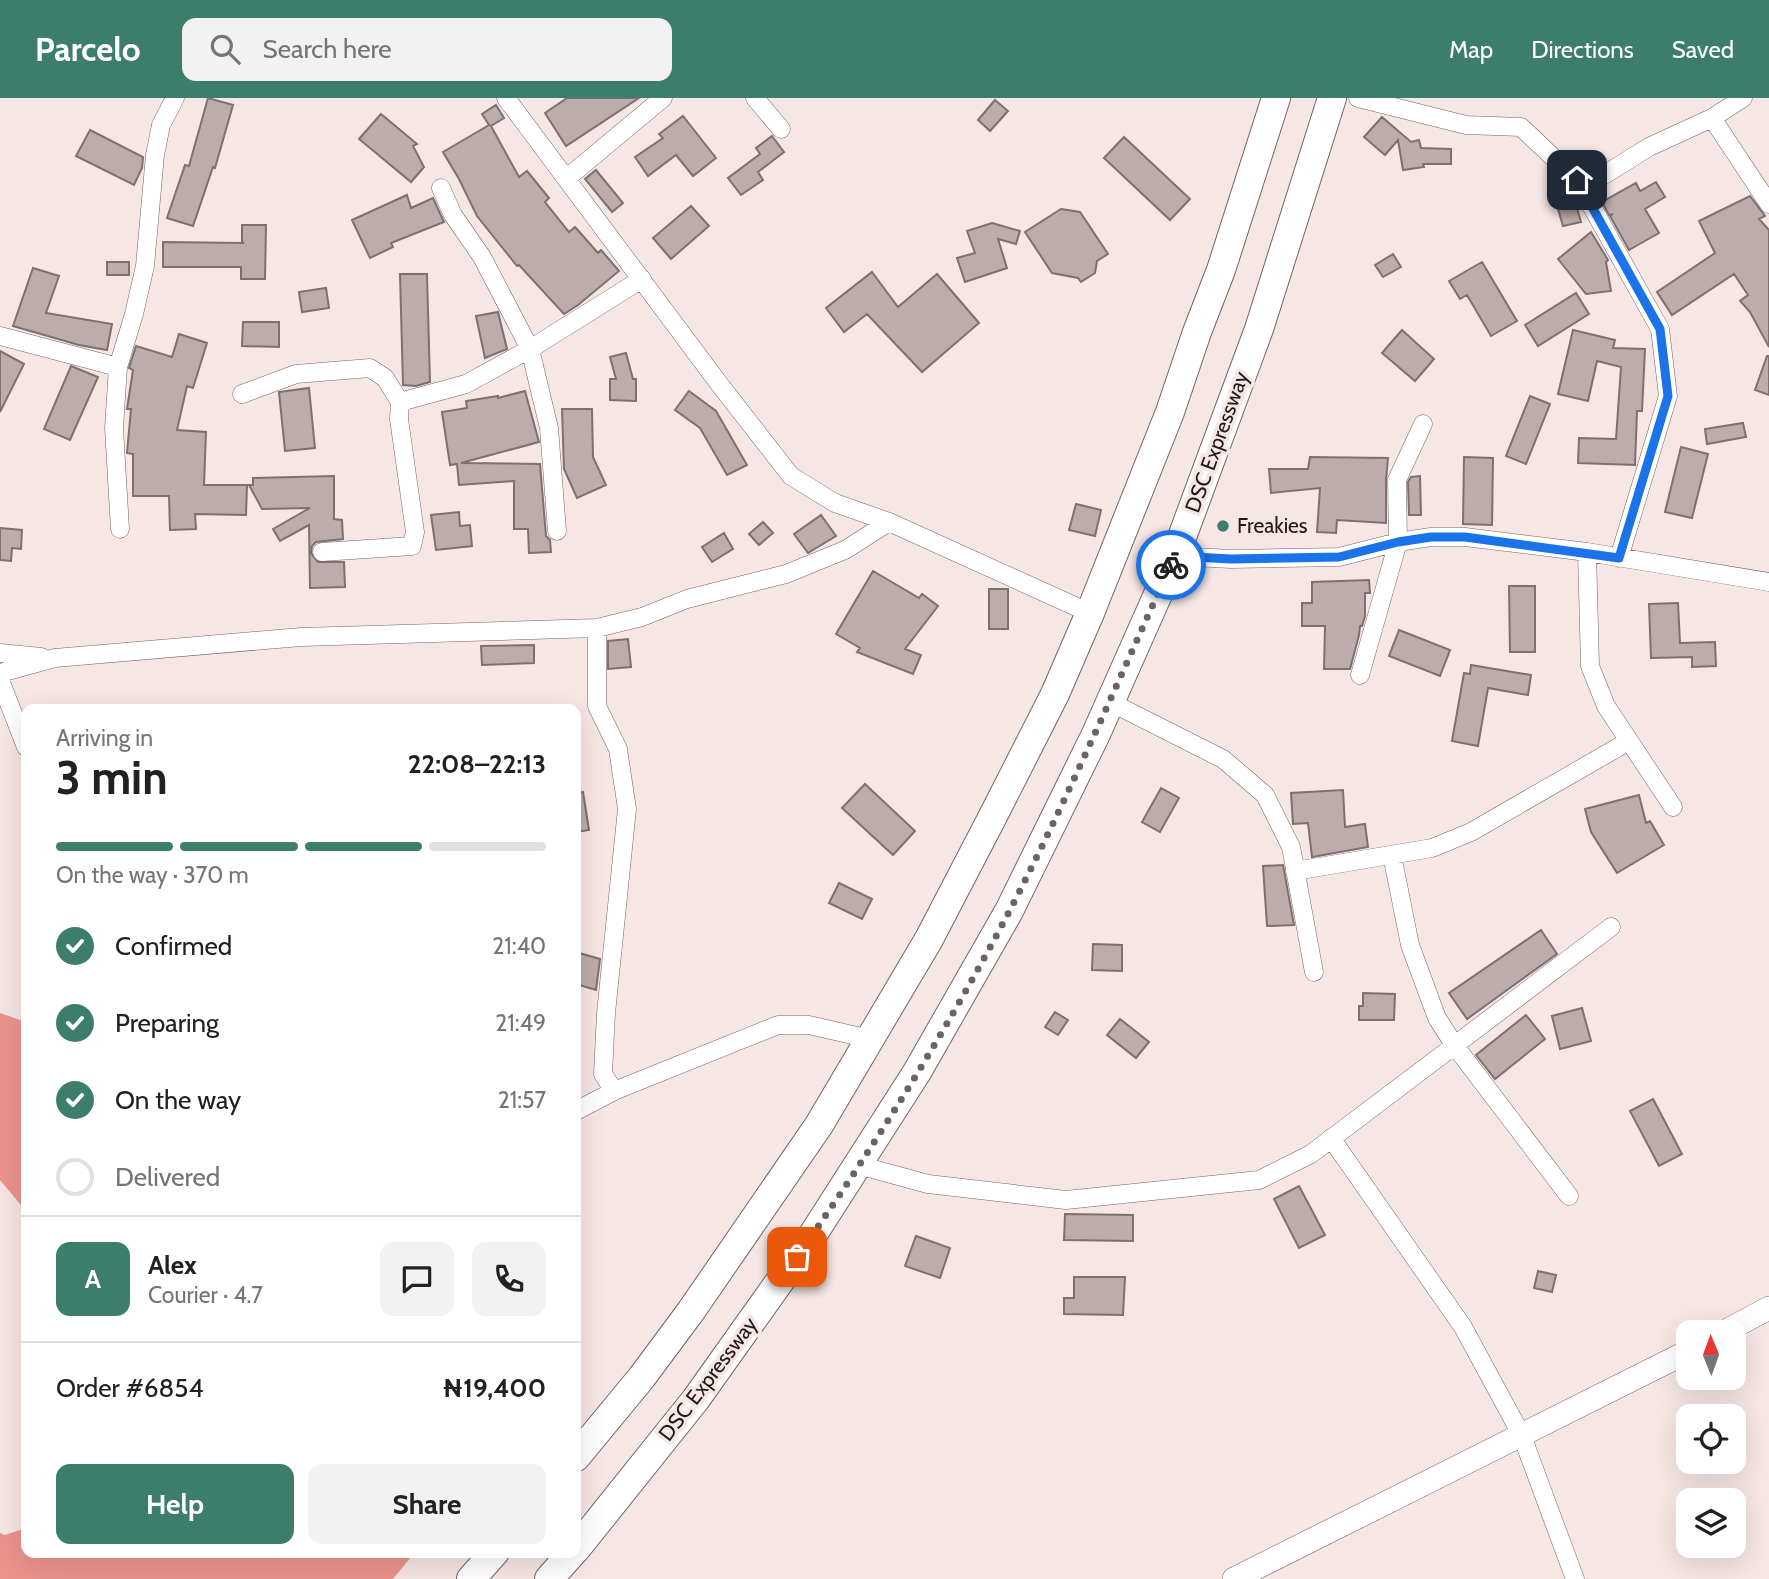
<!DOCTYPE html>
<html lang="en">
<head>
<meta charset="utf-8">
<style>
  :root { --surface:#fff; --page:#f2f2f2; --text:#202124; --muted:#757577; --line:#e0e0e0; --accent:#3d7d6c }
  body { margin:0; font-family:Cabin,sans-serif; background:var(--page); color:var(--text); height:100vh; display:flex; flex-direction:column; font-size:26px; white-space:nowrap }
  * { box-sizing:border-box; margin:0 }
  p { font-size:23px; color:var(--muted) }
  .icon { flex:none; width:38px; height:38px; fill:none; stroke:currentColor; stroke-width:2; stroke-linecap:round; stroke-linejoin:round }
  .map { position:relative; flex:1; overflow:hidden }
  .panel { position:absolute; left:21px; top:606px; width:560px; height:854px; display:flex; flex-direction:column; background:var(--surface); border-radius:14px; box-shadow:0 7px 28px #0002 }
  .panel>* { flex:none }
  .needle { width:46px; rotate:359deg }
  .tools { position:absolute; left:1676px; top:1222px; display:grid; gap:14px }
  .tools a { display:grid; place-items:center; width:70px; height:70px; border-radius:14px; background:var(--surface); box-shadow:0 7px 28px #0002; font-size:35px }
  .pin { position:absolute; display:grid; place-items:center; width:60px; height:60px; color:#fff; margin:-30px; border-radius:14px; box-shadow:0 4px 10px #0006 }
  .courier { position:absolute; display:grid; place-items:center; width:70px; height:70px; margin:-35px; border:5px solid #1a73e8; border-radius:50%; background:#fff; color:#222; box-shadow:0 2px 9px #0007 }
  .summary em { font-style:normal; font-weight:800 }
  .summary div { display:flex; flex-direction:column-reverse }
  .summary { display:flex; align-items:center; justify-content:space-between; height:119px; padding:0 35px }
  h1 { font-size:46px; font-weight:800; line-height:52px }
  .bar { display:grid; grid-template-columns:repeat(4,1fr); gap:10px 7px; align-content:center; height:84px; padding:0 35px }
  .bar i { height:9px; border-radius:5px; background:var(--line) }
  .bar .current { background:var(--accent) }
  .bar p { grid-column:span 4 }
  .line { display:flex; align-items:center; gap:18px; padding:0 35px; border-top:2px solid var(--line) }
  .line div { flex:1 }
  .round { display:grid; place-items:center; flex:none; width:74px; height:74px; border-radius:14px; background:var(--page) }
  ol { padding:0 35px; list-style:none }
  li { display:flex; align-items:center; gap:21px; height:77px }
  li p { margin-inline-start:auto }
  li .icon { padding:7px; border-radius:50%; background:var(--accent); color:#fff; stroke-width:4 }
  li:last-child { color:var(--muted) }
  li i { width:38px; height:38px; border:4px solid var(--line); border-radius:50% }
  .action { display:flex; gap:14px; margin-top:auto; padding:14px 35px }
  .action a { flex:1; height:80px; border-radius:14px; background:var(--accent); color:#fff; font-size:28px; font-weight:800; line-height:80px; text-align:center }
  .action a+a { background:var(--page); color:var(--text) }
  header { display:flex; align-items:center; gap:42px; box-sizing:border-box; height:98px; padding:0 35px; background:var(--accent); color:#fff }
  header strong { font-size:33px }
  nav { display:flex; gap:38px; margin-inline-start:auto; font-size:24px }
  .search { width:490px; height:63px; background:var(--page); display:flex; align-items:center; gap:18px; box-sizing:border-box; padding:0 24px; border-radius:14px; color:var(--muted); font-size:26px }
  .map>svg:first-child { display:block }
</style>
</head>
<body>
<header>
<strong>Parcelo</strong>
<div class="search"><svg class="icon" aria-label="search" viewBox="0 0 24 24"><circle cx="10" cy="10" r="6"/><path d="M15 15l6 6"/></svg>Search here</div>
<nav><a>Map</a><a>Directions</a><a>Saved</a></nav>
</header>
<div class="map">
<svg width="1769" height="1481" viewBox="0 0 1769 1481">
  <rect width="100%" height="100%" fill="#f6e6e4"/>
  <path fill="#ec938d" d="M0,915L26,924V1119L20,1106L0,1082Z
    M26,1430V1454H415L393,1481H0V1435L5,1437Z"/>
  <path fill="#bcadac" stroke="#7e706e" stroke-width="2" d="M208,0L233,7L215,70L213,69L193,128L167,120L185,67L189,68Z
    M567,0H639L566,48L545,15Z
    M995,2L1008,13L990,33L978,22Z
    M496,7L504,20L491,28L519,79L527,73L549,100L545,104L569,134L575,129L598,155L601,152L619,173L578,207L564,216L519,167L517,168L477,118L459,81L443,54L489,27L482,16Z
    M381,16L417,46L413,48L424,69L411,84L359,41Z
    M683,18L716,60L693,78L676,57L648,78L635,59L663,40L659,36Z
    M1382,19L1411,44L1419,42L1421,50L1451,51V66H1423L1424,69L1403,72L1398,42L1385,57L1364,39Z
    M90,32L143,59L142,70L134,87L76,58Z
    M772,38L784,54L758,74L763,82L741,97L728,80L760,56L756,50Z
    M1124,39L1190,101L1170,122L1104,60Z
    M596,72L623,105L612,114L585,81Z
    M1656,84L1665,99L1645,111L1659,135L1629,152L1610,118L1613,116L1609,117L1602,104L1636,85L1640,93Z
    M407,97L411,110L433,100L444,124L391,145L393,149L370,160L352,122Z
    M1750,98L1765,118L1759,121L1769,132V249L1750,214L1740,203L1748,197L1734,176L1672,217L1657,194L1715,155L1699,123Z
    M1576,107L1581,124L1563,128L1558,111Z
    M691,108L709,128L671,161L653,140Z
    M1061,111L1080,114L1108,156L1097,163L1095,175L1081,184L1078,180L1052,175L1025,134Z
    M992,125L1020,133L1016,146L998,141L1007,170L965,184L957,160L975,155L967,133Z
    M242,127H266L265,181H241V169H163V144L244,145L242,144Z
    M1591,134L1608,162L1606,164L1611,193L1586,196L1558,161Z
    M1393,156L1401,169L1383,179L1375,167Z
    M107,164H129V177H107Z
    M1482,164L1517,223L1491,238L1467,197L1460,201L1449,183Z
    M33,170L59,178L46,215L112,226L107,252L79,247L13,228Z
    M872,174L898,209L937,176L979,225L922,274L867,216L844,234L826,210Z
    M400,176H427L430,284L416,288L403,287Z
    M326,190L329,210L302,214L299,194Z
    M1576,195L1589,216L1538,248L1525,227Z
    M498,214L507,251L485,260L476,218Z
    M243,224H279V249L242,248Z
    M1402,232L1434,261L1415,283L1382,255Z
    M1573,232L1615,242L1613,250L1645,251L1642,313H1637L1635,367L1578,365L1579,340L1616,341L1621,269L1597,263L1588,303L1558,296Z
    M179,236L207,245L193,290L187,288L177,332L206,334L204,387H247L246,417L195,416L196,431L170,432L169,398H133V356L127,355L131,311H127L133,272L129,270L136,248L172,259Z
    M0,253L24,266L0,314Z
    M626,255L633,281H636V303L610,302V281H616L610,259Z
    M1767,258H1769V297L1755,292Z
    M71,268L98,279L70,342L44,331Z
    M309,290L315,350L285,353L279,294Z
    M525,293L539,344L461,365L540,366L546,438L550,442L551,454L529,455L528,431H514V383L459,387L457,366L450,367L442,314L467,310L466,303L498,298V300Z
    M689,293L716,313L747,367L727,377L700,330L675,312Z
    M1530,298L1550,306L1526,366L1506,358Z
    M562,311H592L593,359L606,387L577,400L564,371Z
    M1743,325L1746,339L1707,346L1705,331Z
    M1681,349L1708,356L1692,420L1665,414Z
    M1310,359L1388,360L1386,382V425L1337,422L1336,435L1317,434L1320,390L1271,395L1269,371H1308Z
    M1464,359L1493,360L1492,427L1463,426Z
    M334,378V421L342,422L343,441L316,444L312,448L311,455L318,464H344L345,489L310,490L309,427L280,443L273,431L310,410L262,411L249,387H253V380Z
    M1420,378L1421,417H1409L1408,384L1411,379Z
    M1076,406L1101,412L1095,438L1069,432Z
    M459,414L460,428L470,427L472,448L436,452L431,417Z
    M821,417L836,438L808,455L794,436Z
    M763,424L773,435L759,447L749,436Z
    M0,430L22,432L21,451L12,450L11,463L0,462Z
    M724,435L733,451L712,464L702,449Z
    M873,473L919,500L922,496L938,508L905,551L921,557L913,576L857,554L860,550L836,536Z
    M1369,482L1370,495H1365V518L1362,528H1360L1359,537L1350,571H1324L1325,528H1302V505H1312V484Z
    M1509,488H1535V554H1510Z
    M989,491H1008V531H989Z
    M1678,505L1680,545L1715,544L1716,568L1692,569V559L1651,560L1649,506Z
    M1399,532L1450,552L1440,578L1389,558Z
    M628,541L631,569L608,571V543Z
    M534,547V565L482,567L481,548Z
    M1471,567L1531,577L1528,597L1488,590L1478,648L1452,643L1464,575L1470,576Z
    M865,686L915,733L893,757L842,710Z
    M1161,690L1179,700L1160,734L1142,724Z
    M1343,692L1345,729L1365,726L1368,749L1312,759L1308,725L1293,726L1291,695Z
    M583,694L589,732L576,734V695Z
    M1639,697L1646,725L1650,723L1664,747L1617,775L1591,734L1585,711Z
    M1283,767L1294,827L1267,828L1263,768Z
    M839,785L872,801L862,821L829,805Z
    M1541,832L1557,856L1467,921L1449,895Z
    M1093,846L1122,847V873L1092,872Z
    M576,854L600,861L596,892L576,886Z
    M1363,895L1395,896L1394,922H1359V908H1363Z
    M1582,910L1591,943L1560,951L1552,918Z
    M1055,914L1068,922L1058,937L1045,929Z
    M1526,917L1545,941L1495,981L1476,957Z
    M1120,921L1149,944L1136,960L1107,937Z
    M1653,1001L1682,1056L1659,1068L1630,1013Z
    M1299,1088L1325,1137L1299,1150L1274,1101Z
    M1065,1116L1133,1117V1143L1064,1142Z
    M916,1138L950,1150L940,1180L905,1168Z
    M1538,1173L1556,1177L1552,1194L1534,1190Z
    M1074,1179H1125L1123,1217L1064,1216V1200H1074Z"/>
  <g fill="none" stroke-linecap="round" stroke-linejoin="round">
    <defs>
      <path id="minor" d="M506,0L720,287L791,378L835,405L889,424L1090,515
        M755,0L781,31
        M1358,0L1466,27L1521,29L1577,82L1604,77L1649,49L1712,20L1743,0
        M1712,20L1769,106
        M567,80L663,0
        M1577,82L1660,231L1668,298L1619,460
        M441,90L453,117L482,159L530,251L549,330L557,433
        M0,238L118,269
        M242,296L296,276L370,270L385,280L400,304L399,321L415,434L412,448L322,454
        M400,304L466,286L530,251L642,181
        M120,431L114,330L118,269L134,216L145,168L155,57L161,27L175,0
        M1587,454L1590,568L1606,608L1673,709
        M1175,458L1231,461L1339,459L1398,444L1431,439H1465L1587,454L1769,484
        M597,530V608L618,651L627,711L606,915L603,976L614,993
        M0,555L41,559
        M0,575L55,560L301,539L597,530L642,519L687,501L786,476L845,452L889,424
        M1360,577L1398,444L1397,382L1423,326
        M0,582L26,649
        M1110,604L1223,661L1265,697L1291,749L1314,874
        M1392,757L1410,847L1437,920L1455,948L1569,1098
        M1295,773L1432,750L1471,734L1629,643
        M576,1013L614,993L778,927H809L870,941
        M1331,1040L1463,1229L1522,1338L1575,1481
        M858,1067L928,1086L1066,1102L1259,1082L1311,1056L1611,829"/>
      <path id="tertiary" d="M1724,1234L1769,1210
        M1234,1481L1689,1253"/>
      <path id="primary" d="M576,1359L642,1279L691,1213L819,1027L929,841L993,718L1055,596L1090,515L1170,314L1197,234L1221,172L1276,0
        M576,1451L696,1301L812,1138L917,974L1009,813L1096,636L1175,458L1259,231L1332,0
        M471,1481L495,1454
        M549,1481L573,1454"/>
    </defs>
    <use href="#minor" stroke="#726563" stroke-width="19"/>
    <use href="#tertiary" stroke="#726563" stroke-width="24"/>
    <use href="#primary" stroke="#726563" stroke-width="30"/>
    <use href="#minor" stroke="#fff" stroke-width="18"/>
    <use href="#tertiary" stroke="#fff" stroke-width="23"/>
    <use href="#primary" stroke="#fff" stroke-width="28"/>
  </g>
  <g fill="none" stroke-linecap="round" stroke-linejoin="round">
    <path stroke="#6b6261" stroke-width="7" stroke-dasharray="0 12.6" d="M797,1159C874,1049 947,932 1010,812C1068,700 1118,583 1171,467"/>
    <path stroke="#1a73e8" stroke-width="9" d="M1171,467L1175,458L1231,461L1339,459L1398,444L1431,439H1465L1619,460L1668,298L1660,231L1577,82"/>
  </g>
  <circle fill="#3d7d6c" stroke="#f6e6e4" stroke-width="2.5" cx="1223" cy="428" r="7"/>
  <g text-anchor="middle" stroke-width="7" stroke-linejoin="round" paint-order="stroke">
    <g font-size="21" fill="#201b1a" stroke="#f6e6e4">
      <text transform="translate(1217 344) rotate(-70)" y="7">DSC Expressway</text>
      <text transform="translate(708 1281) rotate(-53)" y="7">DSC Expressway</text>
    </g>
    <g font-size="21" fill="#201b1a" stroke="#f6e6e4" text-anchor="start">
      <text x="1237" y="435">Freakies</text>
    </g>
  </g>
</svg>
<div class="tools">
<a><svg class="needle" viewBox="-14 -14 28 28"><path d="M0-13l5 13h-10z" fill="#e53935"/><path d="M0 13l5-13h-10z" fill="#757577"/></svg></a>
<a><svg class="icon" aria-label="locate" viewBox="0 0 24 24"><circle cx="12" cy="12" r="6"/><path d="M12 2v4M12 18v4M2 12h4M18 12h4"/></svg></a>
<a><svg class="icon" aria-label="layers" viewBox="0 0 24 24"><path d="M12 4l9 5-9 5-9-5zM3 14l9 5 9-5"/></svg></a>
</div>
<div class="pin" style="left:797px;top:1159px;background:#ea580c"><svg class="icon" aria-label="bag" viewBox="0 0 24 24"><path d="M5 8h14l-1 12H6zM9 8a3 3 0 0 1 6 0"/></svg></div>
<div class="pin" style="left:1577px;top:82px;background:#1f2937"><svg class="icon" aria-label="home" viewBox="0 0 24 24"><path d="M3 11l9-7 9 7M6 9v11h12V9"/></svg></div>
<div class="courier" style="left:1171px;top:467px"><svg class="icon" aria-label="bike" viewBox="0 0 24 24"><circle cx="6" cy="16" r="4"/><circle cx="18" cy="16" r="4"/><path d="M6 16l4-8h5l3 8M10 8l3 8H6M13 5h3"/></svg></div>
<section class="panel">
<div class="summary"><div><h1>3 min</h1><p>Arriving in</p></div><em>22:08–22:13</em></div>
<div class="bar"><i class="current"></i><i class="current"></i><i class="current"></i><i></i><p>On the way · 370 m</p></div>
<ol>
<li><svg class="icon" aria-label="check" viewBox="0 0 24 24"><path d="M5 12l5 5 9-10"/></svg>Confirmed<p>21:40</p></li>
<li><svg class="icon" aria-label="check" viewBox="0 0 24 24"><path d="M5 12l5 5 9-10"/></svg>Preparing<p>21:49</p></li>
<li><svg class="icon" aria-label="check" viewBox="0 0 24 24"><path d="M5 12l5 5 9-10"/></svg>On the way<p>21:57</p></li>
<li><i></i>Delivered</li>
</ol>
<div class="line" style="height:126px"><b class="round" style="background:var(--accent);color:#fff">A</b><div><b>Alex</b><p>Courier · 4.7</p></div><a class="round"><svg class="icon" aria-label="chat" viewBox="0 0 24 24"><path d="M4 5h16v11H9l-5 4z"/></svg></a><a class="round"><svg class="icon" aria-label="phone" viewBox="0 0 24 24"><path d="M5 4h4l2 5-3 2q2 4 5 5l2-3 5 2v4C11 20 4 13 5 4z"/></svg></a></div>
<div class="line" style="height:91px"><div>Order #6854</div><b>₦19,400</b></div>
<div class="action"><a>Help</a><a>Share</a></div>
</section>
</div>
</body>
</html>
